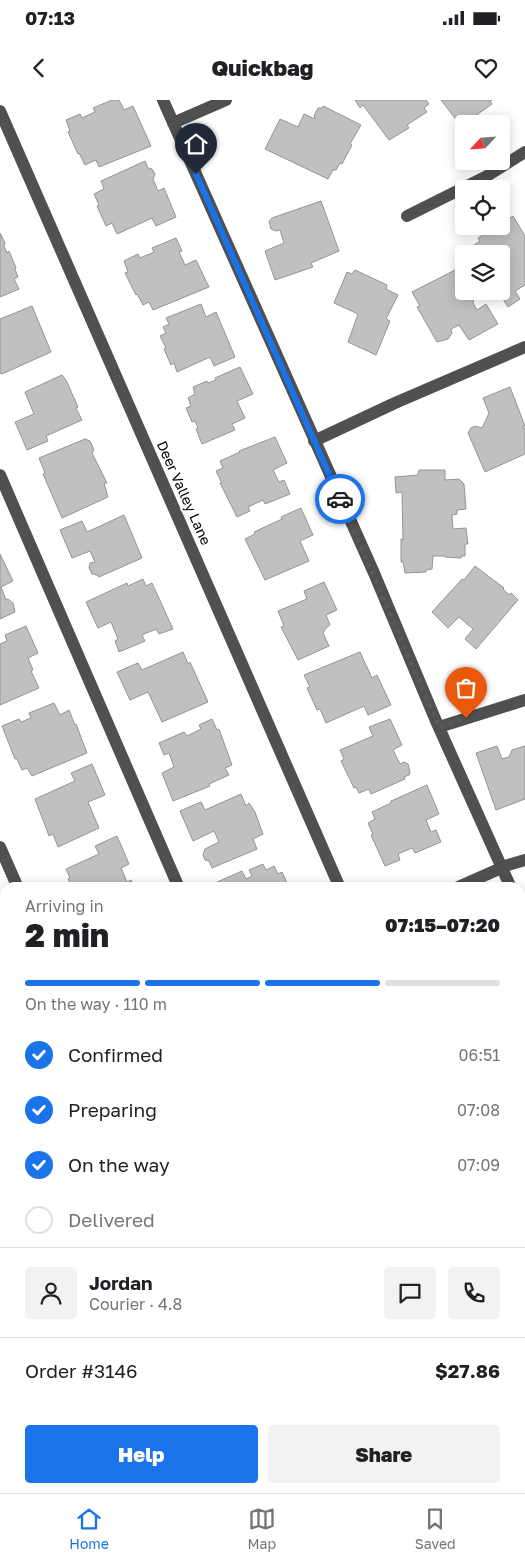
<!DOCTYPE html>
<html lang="en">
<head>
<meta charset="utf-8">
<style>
  :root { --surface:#fff; --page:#f2f2f2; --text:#202124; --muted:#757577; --line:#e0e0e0; --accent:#1a73e8 }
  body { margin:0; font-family:"Golos Text",sans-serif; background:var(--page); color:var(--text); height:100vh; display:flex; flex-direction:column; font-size:19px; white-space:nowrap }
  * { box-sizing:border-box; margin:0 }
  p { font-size:16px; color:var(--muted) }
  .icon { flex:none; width:28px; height:28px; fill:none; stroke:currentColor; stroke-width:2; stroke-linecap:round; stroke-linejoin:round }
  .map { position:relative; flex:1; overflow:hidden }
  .details { position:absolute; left:0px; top:782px; width:525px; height:611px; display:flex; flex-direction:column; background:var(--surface); border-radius:15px 15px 0 0; box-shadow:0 2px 12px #0003 }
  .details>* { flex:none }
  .needle { width:32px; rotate:244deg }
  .tools { position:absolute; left:455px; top:15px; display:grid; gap:10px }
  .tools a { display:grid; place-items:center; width:55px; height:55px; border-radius:5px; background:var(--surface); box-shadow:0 2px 12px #0003; font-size:25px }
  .pin { position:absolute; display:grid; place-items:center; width:42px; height:42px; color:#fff; margin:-51px -21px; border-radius:50% 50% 50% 0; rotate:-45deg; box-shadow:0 0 5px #0007 }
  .pin .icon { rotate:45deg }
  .courier { position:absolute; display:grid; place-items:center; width:50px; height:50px; margin:-25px; border:4px solid #1a73e8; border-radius:50%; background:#fff; color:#222; box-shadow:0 1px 6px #0007 }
  .head em { font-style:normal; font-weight:800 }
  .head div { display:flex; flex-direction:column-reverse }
  .head { display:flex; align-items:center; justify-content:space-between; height:85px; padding:0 25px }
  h1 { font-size:32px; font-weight:800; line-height:38px }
  .bar { display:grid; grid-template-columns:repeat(4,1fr); gap:8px 5px; align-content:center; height:60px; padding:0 25px }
  .bar i { height:6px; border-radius:4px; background:var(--line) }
  .bar .on { background:var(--accent) }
  .bar p { grid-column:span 4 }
  .line { display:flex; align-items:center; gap:12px; padding:0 25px; border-top:1px solid var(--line) }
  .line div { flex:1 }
  .round { display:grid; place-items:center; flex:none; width:52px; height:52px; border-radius:5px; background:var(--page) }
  ol { padding:0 25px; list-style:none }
  li { display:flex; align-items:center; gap:15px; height:55px }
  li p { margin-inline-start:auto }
  li .icon { padding:5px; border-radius:50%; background:var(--accent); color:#fff; stroke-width:4 }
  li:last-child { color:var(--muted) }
  li i { width:28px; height:28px; border:2px solid var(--line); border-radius:50% }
  .primary-button { display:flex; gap:10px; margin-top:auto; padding:10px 25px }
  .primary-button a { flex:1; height:58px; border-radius:5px; background:var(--accent); color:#fff; font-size:20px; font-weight:800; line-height:58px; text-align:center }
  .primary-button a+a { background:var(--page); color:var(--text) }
  .status { display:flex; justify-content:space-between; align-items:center; height:35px; padding:0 25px; background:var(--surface); direction:ltr }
  .status svg { height:14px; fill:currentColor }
  header { display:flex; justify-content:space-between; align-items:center; height:65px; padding:0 25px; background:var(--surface); font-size:22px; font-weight:800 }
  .tab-bar { display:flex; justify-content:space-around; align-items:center; height:70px; border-top:1px solid var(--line); background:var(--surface); font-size:14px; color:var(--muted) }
  .tab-bar a { display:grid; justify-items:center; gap:2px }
  .tab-bar .on { color:var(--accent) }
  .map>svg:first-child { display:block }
</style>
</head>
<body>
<div class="status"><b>07:13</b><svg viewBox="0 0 49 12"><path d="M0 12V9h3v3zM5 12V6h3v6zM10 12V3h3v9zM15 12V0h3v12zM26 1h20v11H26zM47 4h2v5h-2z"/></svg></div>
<header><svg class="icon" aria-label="back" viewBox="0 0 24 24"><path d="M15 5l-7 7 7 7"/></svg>Quickbag<svg class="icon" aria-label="heart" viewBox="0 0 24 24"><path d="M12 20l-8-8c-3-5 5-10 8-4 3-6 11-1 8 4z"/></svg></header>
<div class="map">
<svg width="525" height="1393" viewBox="0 0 525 1393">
  <rect width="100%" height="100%" fill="#fff"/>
  <path fill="#c0c0c0" stroke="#949494" d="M112,0H119L124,10L133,6L151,46L99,67L96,60L85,65L79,53L78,54L68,32L70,31L66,20L80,14L82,18L95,12L93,8Z
    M355,0H426L429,4L424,8L427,12L407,25L409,28L389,40L363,5L360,8Z
    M441,0H492L490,1L492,4L461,26Z
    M323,6L361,25L350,44L352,45L342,64L340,63L336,70H333L328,79L265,49L280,19L298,27L304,14L315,19L314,16L318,8H323Z
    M145,61L148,68L152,69L155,74L153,79L158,91L164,88L176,117L156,126L152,118L117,134L112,123L106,126L97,106L99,105L94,94L104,89L101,81Z
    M321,101L339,151L311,163L313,167L275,180L265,151L284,143L280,130L276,131L271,129L269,121L272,118Z
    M513,116L525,136V185L515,191L520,199L508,207L498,191H501V181L504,179L501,173V154H474L470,148L480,141L478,138L497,126H501V124Z
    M0,133L5,143L4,146L7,153L9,151L16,168L15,169L18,177L14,179L19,189L0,197Z
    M176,138L182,151L179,152L185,165L196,160L209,187L153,210L149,202L143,205L137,194L136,195L125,173L128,172L124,161L138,154L140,158L154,152L152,148Z
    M457,169L464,180V191H471L474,197L473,203L477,210L486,204L498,224L469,240L459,225L451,229L452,233L448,239L437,242L417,207L420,206L412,192Z
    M355,170L387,185L386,189L398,195L386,219L390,221L376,255L348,242L358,214L334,203L347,172L352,174Z
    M201,204L206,217L216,212L235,257L214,266L210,257L177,272L174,263L171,265L164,249L166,248L160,236L166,233L163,227L169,224L166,218Z
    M32,206L51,252L2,274L0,273V219Z
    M240,267L253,294L237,301L245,318L232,324L235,330L202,344L196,329L198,328L195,321L192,322L186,308L191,306L188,298L195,294L193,287L207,281L208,283L216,280L215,278Z
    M62,275L66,280L78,307L76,308L82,320L46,336L48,341L27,350L15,322L34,314L25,292Z
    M510,287L525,326H523L525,330V354L485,372L468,333L471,328L475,326L482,328L489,313L483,298Z
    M275,337L287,363L273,370L279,382L284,380L290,394L265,404L263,400L248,407L250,411L237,417L220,383H222L216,371L223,368L220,361L240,352L239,351Z
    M85,339L90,341L94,350L92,353L107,383H104L108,397L62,418L43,374L45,373L39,358Z
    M419,370H445V380L459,379L464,384L466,409L457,410V414L452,415L453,429L466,428L468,444H465V456H461V458L445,457V456H433L432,469L426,470V472L405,473L403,462H401V439H403L402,392L396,393L395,377L418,375Z
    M301,408L313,435L300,441L309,461L265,480L245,439L255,434L254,432L282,419L281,417Z
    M124,415L142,458L99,477L97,475L92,474L89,468L90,463L95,462L90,451L72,458L60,430L82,421L87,432Z
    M0,454L13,481L1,487L6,500L8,499L13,503L15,512L0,519Z
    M475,466L504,488L503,489L509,495L511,493L518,500L476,549L465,539L473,529L459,517L448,528L432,512L462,479L464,480Z
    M143,479L146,486L152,483L173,529L159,534L156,529L142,535L145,541L119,552L115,541L118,539L111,522L98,528L86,502L127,483L128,486Z
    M324,482L337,510L326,515L330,525L326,528L323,533L329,546L298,560L281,527L284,526L278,511L307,499L304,491Z
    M26,526L38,553L28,558L33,570L31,571L39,588L0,605V544L7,541L5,535Z
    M183,552L188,564L190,562L208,602L162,622L148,592L130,600L117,572L138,563L142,570Z
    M360,552L372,578L377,575L391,605L368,615L364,606L326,623L320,609L317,610L307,588L310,587L304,575Z
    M54,603L60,615L69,610L75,625L76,624L87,653L32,676L27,668L22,670L17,659H15L2,626L19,619L21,622L31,618L29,613Z
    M212,619L217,630L219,629L232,665L225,668L229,675L209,684L210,686L173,701L162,673L174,667L169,653L164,655L159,643L184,632L187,636L201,629L199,625Z
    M390,619L402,645L393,650L400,664L404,662L408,664L410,672L409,675L404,677L405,679L371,694L369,689L359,693L356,687L354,688L341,661L344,659L340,650L373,636L369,627Z
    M497,646L502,659L509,657L512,650L525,646V699L496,710L476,653Z
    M92,664L105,695L88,702L99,728L58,747L53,734L49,736L35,699L75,681L71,673Z
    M427,685L439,714L426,720L431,732L436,730L441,742L415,753L412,748L398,754L400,760L385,766L371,735L373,734L368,723L375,719L372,712L391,703V701Z
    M241,694L246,706L249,703L255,712L263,734L253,739L257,749L212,768L209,761L205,760L203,755L205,749L219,742L214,731L193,741L180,711L201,702L205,710Z
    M117,736L129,764L121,768L127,782L131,780L136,788H72L68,779L70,778L66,769L99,754L95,746Z
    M263,764L266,770L274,766L278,774L282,772L287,783L284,784L286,788H216L215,783L242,771L246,779L252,776L249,770Z
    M2,884L5,891V937L0,939V885Z
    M524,955L525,958V1009L520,999V957Z
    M5,1036V1103L0,1106V1038Z
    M525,1153V1208L520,1197V1155Z"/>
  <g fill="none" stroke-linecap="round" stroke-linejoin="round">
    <path stroke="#505050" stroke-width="12" d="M163,0L374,473L436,621L511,788
      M0,11L340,788
      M173,23L226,0
      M407,116L487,76L525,52
      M314,341L395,303L525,247
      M0,375L179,788
      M439,627L525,600
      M0,747L18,788
      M456,788L508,765L525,760
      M520,809L525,821
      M520,923L525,920
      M0,985L5,983
      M520,1103L525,1101
      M0,1152L5,1149
      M520,1261L525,1258
      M520,1375L525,1386
      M239,1389L241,1393
      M362,1389L363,1393"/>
  </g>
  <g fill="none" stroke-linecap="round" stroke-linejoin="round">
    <path stroke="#595959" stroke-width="5" stroke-dasharray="0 9" d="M340,399L439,627L466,618"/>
    <path stroke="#1a73e8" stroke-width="6" d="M196,74L340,399"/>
  </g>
  <g text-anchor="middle" stroke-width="4" stroke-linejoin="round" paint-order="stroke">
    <g font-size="14" fill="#000" stroke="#fff">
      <text transform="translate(184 393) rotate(66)" y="5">Deer Valley Lane</text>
    </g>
  </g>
</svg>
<div class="tools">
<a><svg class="needle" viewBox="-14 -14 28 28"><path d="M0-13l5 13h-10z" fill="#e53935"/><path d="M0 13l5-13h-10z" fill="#757577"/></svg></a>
<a><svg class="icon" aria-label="locate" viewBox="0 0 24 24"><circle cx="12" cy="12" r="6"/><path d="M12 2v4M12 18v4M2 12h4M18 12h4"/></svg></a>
<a><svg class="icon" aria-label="layers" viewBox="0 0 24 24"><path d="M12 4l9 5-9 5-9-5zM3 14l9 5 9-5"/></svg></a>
</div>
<div class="pin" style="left:466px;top:618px;background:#ea580c"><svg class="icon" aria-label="bag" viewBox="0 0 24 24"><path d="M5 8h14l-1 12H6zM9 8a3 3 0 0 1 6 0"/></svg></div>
<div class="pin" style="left:196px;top:74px;background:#1f2937"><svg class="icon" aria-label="home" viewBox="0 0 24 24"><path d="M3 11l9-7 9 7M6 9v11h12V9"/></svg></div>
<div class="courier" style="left:340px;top:399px"><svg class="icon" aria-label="car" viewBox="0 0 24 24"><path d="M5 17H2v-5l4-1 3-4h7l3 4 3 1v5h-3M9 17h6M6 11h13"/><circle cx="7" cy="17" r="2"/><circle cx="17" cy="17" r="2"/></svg></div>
<section class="details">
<div class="head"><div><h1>2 min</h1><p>Arriving in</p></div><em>07:15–07:20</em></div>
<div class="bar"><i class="on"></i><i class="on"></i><i class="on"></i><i></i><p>On the way · 110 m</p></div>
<ol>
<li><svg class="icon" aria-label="check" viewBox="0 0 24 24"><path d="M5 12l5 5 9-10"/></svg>Confirmed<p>06:51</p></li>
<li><svg class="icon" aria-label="check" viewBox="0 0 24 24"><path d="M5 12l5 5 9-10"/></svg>Preparing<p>07:08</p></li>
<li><svg class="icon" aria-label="check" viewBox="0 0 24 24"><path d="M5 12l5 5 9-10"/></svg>On the way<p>07:09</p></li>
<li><i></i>Delivered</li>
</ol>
<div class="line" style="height:90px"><a class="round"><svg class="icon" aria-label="person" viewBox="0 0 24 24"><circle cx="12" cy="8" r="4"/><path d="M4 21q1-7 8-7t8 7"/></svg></a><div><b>Jordan</b><p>Courier · 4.8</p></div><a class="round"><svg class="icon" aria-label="chat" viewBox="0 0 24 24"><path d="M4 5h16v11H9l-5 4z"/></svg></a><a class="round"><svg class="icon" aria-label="phone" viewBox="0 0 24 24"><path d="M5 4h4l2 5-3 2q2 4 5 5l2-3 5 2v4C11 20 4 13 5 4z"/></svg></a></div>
<div class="line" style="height:65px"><div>Order #3146</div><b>$27.86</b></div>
<div class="primary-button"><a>Help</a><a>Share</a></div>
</section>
</div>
<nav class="tab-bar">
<a class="on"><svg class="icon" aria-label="home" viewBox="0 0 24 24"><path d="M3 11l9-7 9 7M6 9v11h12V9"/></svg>Home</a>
<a><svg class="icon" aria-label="map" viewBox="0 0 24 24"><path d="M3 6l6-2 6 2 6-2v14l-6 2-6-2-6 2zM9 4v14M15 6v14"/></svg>Map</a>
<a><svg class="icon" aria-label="saved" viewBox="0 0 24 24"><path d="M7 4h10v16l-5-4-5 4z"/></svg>Saved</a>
</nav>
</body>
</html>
